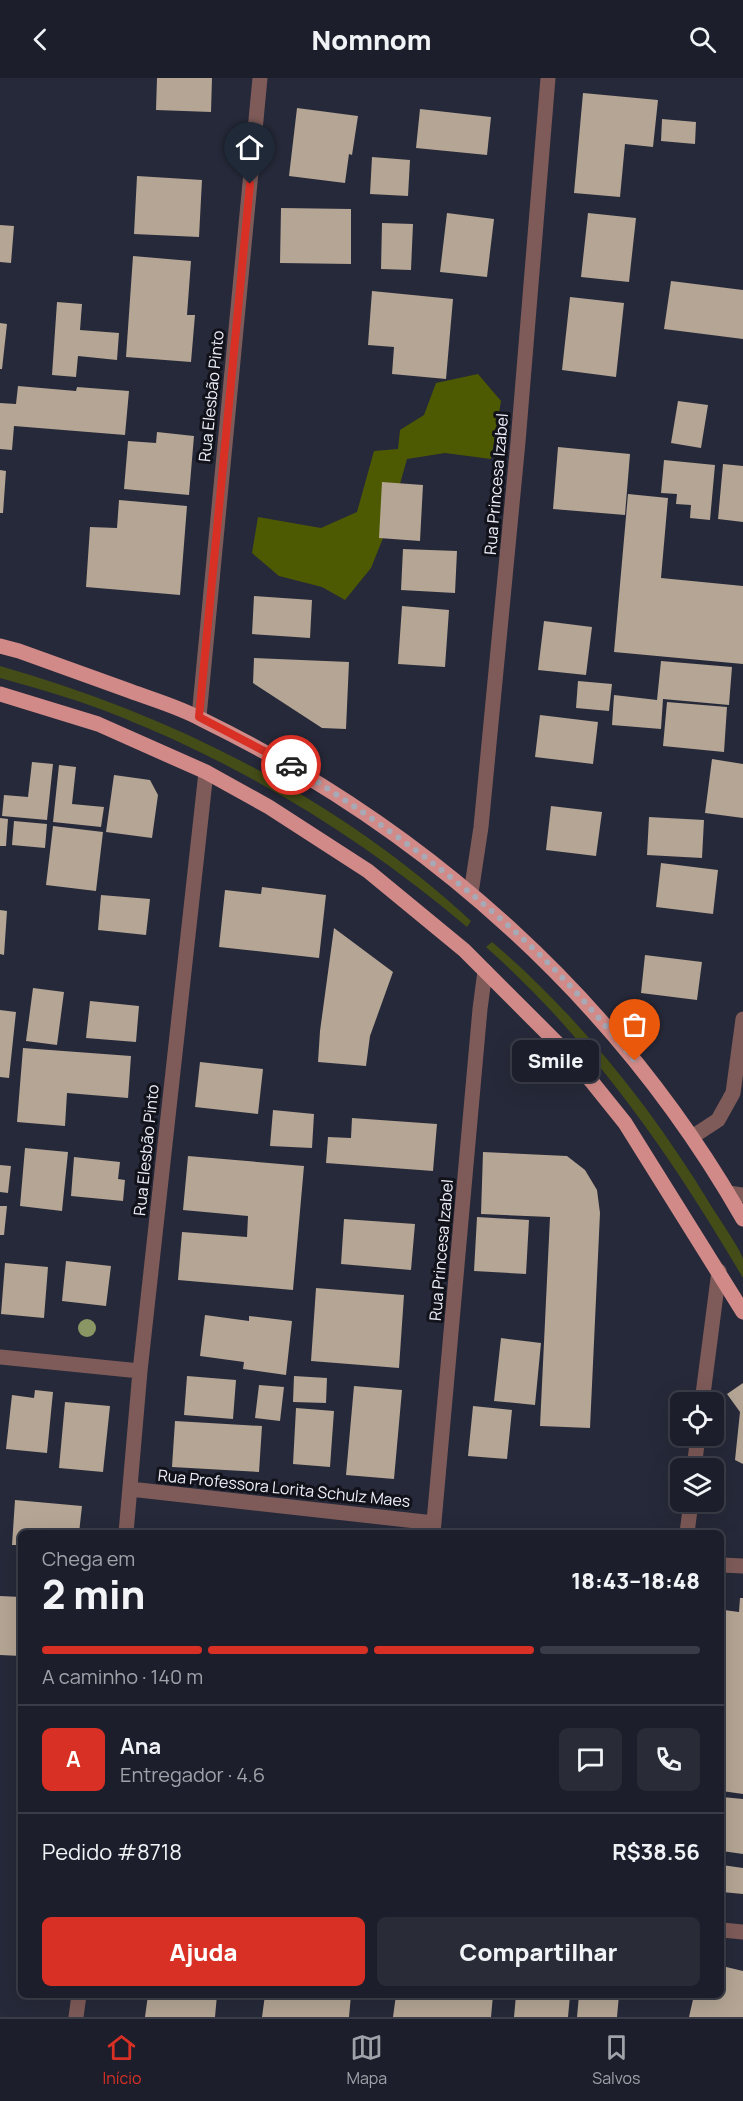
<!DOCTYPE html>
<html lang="pt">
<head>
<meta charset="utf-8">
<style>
  :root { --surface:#1c1f2b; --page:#292c37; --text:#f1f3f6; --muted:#a0a2a9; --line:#3a3d47; --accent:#d93025 }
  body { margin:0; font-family:Manrope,sans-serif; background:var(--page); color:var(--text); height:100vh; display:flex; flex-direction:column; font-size:22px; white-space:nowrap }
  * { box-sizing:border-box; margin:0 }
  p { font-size:20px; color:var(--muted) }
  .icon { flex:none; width:33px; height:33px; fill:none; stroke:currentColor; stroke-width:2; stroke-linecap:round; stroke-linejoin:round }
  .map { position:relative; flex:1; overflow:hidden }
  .drawer { position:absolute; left:18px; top:1452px; width:706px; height:468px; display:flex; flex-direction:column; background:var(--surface); border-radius:9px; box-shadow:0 6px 24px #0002,0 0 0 2px var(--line) }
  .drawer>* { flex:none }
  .fabs { position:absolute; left:670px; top:1314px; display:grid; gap:12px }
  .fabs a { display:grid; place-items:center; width:54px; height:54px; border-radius:9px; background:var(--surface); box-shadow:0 6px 24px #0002,0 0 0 2px var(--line); font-size:30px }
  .pin { position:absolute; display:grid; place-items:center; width:51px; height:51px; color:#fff; margin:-62px -26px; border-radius:50% 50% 50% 0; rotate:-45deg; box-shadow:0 0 6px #0007 }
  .pin .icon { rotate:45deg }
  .courier { position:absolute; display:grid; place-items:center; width:60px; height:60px; margin:-30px; border:4px solid #d93025; border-radius:50%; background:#fff; color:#222; box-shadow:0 2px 8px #0007 }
  .bubble { position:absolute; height:42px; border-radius:9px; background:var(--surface); box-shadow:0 6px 24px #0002,0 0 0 2px var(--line); font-size:20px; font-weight:800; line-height:42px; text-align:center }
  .headline em { font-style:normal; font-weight:800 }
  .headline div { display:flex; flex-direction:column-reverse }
  .headline { display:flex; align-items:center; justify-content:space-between; height:102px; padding:0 24px }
  h1 { font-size:39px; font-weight:800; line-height:45px }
  .bar { display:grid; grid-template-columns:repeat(4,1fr); gap:9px 6px; align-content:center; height:72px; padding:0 24px }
  .bar i { height:8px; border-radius:4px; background:var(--line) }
  .bar .current { background:var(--accent) }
  .bar p { grid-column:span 4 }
  .line { display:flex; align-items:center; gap:15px; padding:0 24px; border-top:2px solid var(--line) }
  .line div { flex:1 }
  .round { display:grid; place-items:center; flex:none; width:63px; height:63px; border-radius:9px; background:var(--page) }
  .action { display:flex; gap:12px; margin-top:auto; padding:12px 24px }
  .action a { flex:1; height:69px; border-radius:9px; background:var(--accent); color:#fff; font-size:24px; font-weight:800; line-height:69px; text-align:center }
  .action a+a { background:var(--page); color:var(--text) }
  header { display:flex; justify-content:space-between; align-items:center; height:78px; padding:0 24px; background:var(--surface); font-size:27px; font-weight:800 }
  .dock { display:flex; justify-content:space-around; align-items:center; height:84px; border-top:2px solid var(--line); background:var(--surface); font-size:16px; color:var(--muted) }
  .dock a { display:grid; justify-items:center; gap:3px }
  .dock .current { color:var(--accent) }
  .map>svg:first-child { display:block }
</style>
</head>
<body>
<header><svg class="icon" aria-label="back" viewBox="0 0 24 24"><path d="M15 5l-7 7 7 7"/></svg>Nomnom<svg class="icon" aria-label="search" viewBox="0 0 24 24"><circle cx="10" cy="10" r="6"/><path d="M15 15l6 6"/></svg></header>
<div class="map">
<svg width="743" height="1939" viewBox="0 0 743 1939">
  <rect width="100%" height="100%" fill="#262939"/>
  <path fill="#444d17" d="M0,588C173,637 339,721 471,843L467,849C363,761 248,690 121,639C82,623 40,611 0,600Z
    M492,864C578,937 652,1030 710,1126C717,1138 740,1170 743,1181C743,1187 743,1194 743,1200C672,1079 592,963 486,869Z"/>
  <path fill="#4e5a01" d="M478,296L501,323L491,381L445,375L407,381L389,445L371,490L345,522L322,509L279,498L252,475L258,439L321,450L357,434L374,373L398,371L400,352L424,337L436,305Z"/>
  <path fill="#b4a594" d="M157,0H212L211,34L156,32Z
    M583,15L658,22L653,69L625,66L620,119L574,115Z
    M297,30L358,38L352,77L349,76L345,105L289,98Z
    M420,31L491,39L487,77L416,70Z
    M662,41L696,44L695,66L661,63Z
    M372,79L410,82L408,118L370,116Z
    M137,98L202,102L199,159L134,156Z
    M281,130L351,131V186L280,185Z
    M447,135L494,141L487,199L440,194Z
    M588,135L636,140L629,204L581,199Z
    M382,145L413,146L411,192L381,191Z
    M0,147L14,148L11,185L0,184Z
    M133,178L191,183L187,237H195L191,284L126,279Z
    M671,203L743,212V261L664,251Z
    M372,213L453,221L446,301L392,296L394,269L368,267Z
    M570,219L624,225L616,299L562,292Z
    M57,224L82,226L80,252L119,255L117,282L78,278L76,299L52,297Z
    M0,245L7,246L2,291H0Z
    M18,308L76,313L77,309L129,313L125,357L14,348L12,372L0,371V325L16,326Z
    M678,323L708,327L701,370L671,365Z
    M157,354L194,358L189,417L124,411L128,363L156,365Z
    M558,369L630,376L625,437L553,431Z
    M664,382L715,387L710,442L690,440L691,427L676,426L677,416L661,415Z
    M723,386L743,388V444L718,441Z
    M0,392L6,393L3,435H0Z
    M382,404L423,407L420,463L379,460Z
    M628,416L668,420L661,500L743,508V586L614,574Z
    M119,422L187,428L180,517L86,509L90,449L117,450Z
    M403,471L457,473L455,515L401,512Z
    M254,518L312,522L310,560L252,556Z
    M402,528L449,532L445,589L398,586Z
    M544,543L592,549L586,597L538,592Z
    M254,580L349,584L346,651L322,650L253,605Z
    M661,583L732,589L729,627L663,621L661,651L612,647L614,617L657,622Z
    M578,603L612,606L609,633L576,630Z
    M667,624L727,629L724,674L663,668Z
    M540,637L598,644L593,686L535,679Z
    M712,681L743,686V740L705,735Z
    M32,684L53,686L47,742L2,738L4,717L28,719Z
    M59,687L76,689L72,726L104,729L101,749L53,744Z
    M114,697L150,702L158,717L152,760L106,754Z
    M551,728L602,734L596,778L546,772Z
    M649,739L704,742L702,780L647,777Z
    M0,740L8,741L6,768H0Z
    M14,743L47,746L45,770L12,767Z
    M53,748L103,754L96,813L46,807Z
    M661,785L718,792L713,836L656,829Z
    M262,809L326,817L319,880L219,869L225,812L261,816Z
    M101,817L150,821L146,857L98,852Z
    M0,832L7,833L4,877L0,876Z
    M334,850L393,894L370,958L366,988L318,984L320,953Z
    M645,877L702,884L697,922L641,915Z
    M33,910L64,914L57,967L26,963Z
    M90,923L139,928L136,964L86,960Z
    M0,932L16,934L9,1000L0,999Z
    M23,970L131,978L128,1020L67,1015L65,1048L17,1044Z
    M200,984L263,991L258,1036L195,1029Z
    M273,1032L314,1036L312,1070L270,1068Z
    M352,1040L437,1046L433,1093L326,1085L328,1059L351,1060Z
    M25,1070L68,1074L62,1133L20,1128Z
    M483,1074L567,1078L585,1092L597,1112L600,1135L590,1350L540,1348L550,1139L481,1136Z
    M188,1078L304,1088L293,1212L178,1202L182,1154L247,1159L248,1138L183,1132Z
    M74,1079L120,1084L118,1101L125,1102L123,1123L71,1118Z
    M0,1087L11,1088L8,1115L0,1114Z
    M0,1128H7L4,1157H0Z
    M477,1139L529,1142L526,1196L474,1193Z
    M344,1141L415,1146L411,1192L341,1186Z
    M66,1183L111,1188L106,1228L62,1223Z
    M5,1185L48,1189L44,1240L1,1236Z
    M316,1210L404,1217L399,1290L311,1283Z
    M205,1237L249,1243V1238L292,1243L286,1297L243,1291L244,1284L200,1278Z
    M501,1260L541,1265L535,1327L494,1323Z
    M187,1298L236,1302L233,1341L184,1337Z
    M294,1298L327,1300L326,1325L293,1324Z
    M743,1305V1386L735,1382L740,1334L727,1316Z
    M259,1307L284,1309L280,1343L255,1340Z
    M354,1308L402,1312L394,1401L346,1397Z
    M35,1312L53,1314L47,1375L6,1371L12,1317L34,1320Z
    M65,1324L110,1328L103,1394L59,1390Z
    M473,1328L512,1332L507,1381L468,1378Z
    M296,1330L334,1333L330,1389L293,1386Z
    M175,1343L262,1348L259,1394L172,1389Z
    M15,1422L82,1428L79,1455H21V1467H12Z
    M153,1451L186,1453V1455H153Z
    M0,1518L21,1519V1578L0,1577Z
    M740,1520H743V1716L722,1713V1554L724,1532L739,1534Z
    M722,1719L743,1721V1776L722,1773Z
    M722,1787L743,1790V1816L722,1814Z
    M722,1888L743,1893V1939H689L694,1917H722Z
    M148,1917H217L215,1939H145Z
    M265,1917H351L349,1939H262Z
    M396,1917H493L491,1939H393Z
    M516,1917H570L568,1939H514Z
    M579,1917H619L617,1939H577Z"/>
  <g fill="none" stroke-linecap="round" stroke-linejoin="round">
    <path stroke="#7e5b59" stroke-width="15" d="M199,639L260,0
      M471,815L481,749L518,364L548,0
      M692,1059L718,1042L733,1015L743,941
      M728,1115L743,1117
      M0,1279L140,1293
      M702,1324L719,1193
      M694,1390L698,1358
      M130,1411L434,1445
      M126,1455L140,1293L206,694
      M433,1455L480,931L485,893
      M687,1455L691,1424
      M722,1487L743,1488
      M722,1852L743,1854
      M76,1939L79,1917"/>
    <path stroke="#d18a87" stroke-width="15" d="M0,568L19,573C56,586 93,600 130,613C154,622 179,629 201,641C427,751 618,922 743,1141
      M0,616L98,646L206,694L269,729L368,793L464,872L576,984L625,1045L743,1234"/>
  </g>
  <circle fill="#8a9663" cx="87" cy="1250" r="9"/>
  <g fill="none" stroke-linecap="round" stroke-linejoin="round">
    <path stroke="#a7aab6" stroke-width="6" stroke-dasharray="0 10.8" d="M291,687C373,739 453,796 524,862C565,899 600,941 635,983"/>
    <path stroke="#d93025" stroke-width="8" d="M250,106L199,639L291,687"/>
  </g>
  <g text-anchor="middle" stroke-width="6" stroke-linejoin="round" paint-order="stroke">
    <g font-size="16" fill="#eceffa" stroke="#11121a">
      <text transform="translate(211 318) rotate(-84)" y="6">Rua Elesbão Pinto</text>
      <text transform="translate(496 406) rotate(-85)" y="6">Rua Princesa Izabel</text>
      <text transform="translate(146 1072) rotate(-84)" y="6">Rua Elesbão Pinto</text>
      <text transform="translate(441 1172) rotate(-85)" y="6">Rua Princesa Izabel</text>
      <text transform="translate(284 1410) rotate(6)" y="6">Rua Professora Lorita Schulz Maes</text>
    </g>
  </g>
</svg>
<div class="fabs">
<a><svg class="icon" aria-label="locate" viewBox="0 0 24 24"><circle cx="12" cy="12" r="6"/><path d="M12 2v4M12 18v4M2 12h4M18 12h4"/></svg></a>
<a><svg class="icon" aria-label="layers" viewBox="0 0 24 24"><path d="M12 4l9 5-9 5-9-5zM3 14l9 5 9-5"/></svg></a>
</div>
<div class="pin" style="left:635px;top:983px;background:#ea580c"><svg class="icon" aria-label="bag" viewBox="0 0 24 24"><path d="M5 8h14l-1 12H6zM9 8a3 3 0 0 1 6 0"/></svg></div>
<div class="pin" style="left:250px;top:106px;background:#1f2937"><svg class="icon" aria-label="home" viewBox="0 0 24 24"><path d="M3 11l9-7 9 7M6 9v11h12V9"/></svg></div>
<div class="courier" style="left:291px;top:687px"><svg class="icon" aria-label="car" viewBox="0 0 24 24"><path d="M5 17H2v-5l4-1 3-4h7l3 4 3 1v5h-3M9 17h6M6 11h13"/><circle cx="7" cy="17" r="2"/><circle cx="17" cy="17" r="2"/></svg></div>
<div class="bubble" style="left:512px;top:962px;width:87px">Smile</div>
<section class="drawer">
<div class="headline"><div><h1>2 min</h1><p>Chega em</p></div><em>18:43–18:48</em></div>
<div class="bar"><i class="current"></i><i class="current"></i><i class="current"></i><i></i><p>A caminho · 140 m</p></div>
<div class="line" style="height:108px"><b class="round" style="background:var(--accent);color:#fff">A</b><div><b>Ana</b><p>Entregador · 4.6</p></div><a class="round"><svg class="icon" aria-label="chat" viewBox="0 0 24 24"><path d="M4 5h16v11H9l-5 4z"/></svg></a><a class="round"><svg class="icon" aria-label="phone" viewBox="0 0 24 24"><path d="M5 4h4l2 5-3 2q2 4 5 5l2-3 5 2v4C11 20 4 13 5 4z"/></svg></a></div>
<div class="line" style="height:78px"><div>Pedido #8718</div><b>R$38.56</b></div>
<div class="action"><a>Ajuda</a><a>Compartilhar</a></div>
</section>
</div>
<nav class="dock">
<a class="current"><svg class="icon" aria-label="home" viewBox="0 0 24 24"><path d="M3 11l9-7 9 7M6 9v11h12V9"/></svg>Início</a>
<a><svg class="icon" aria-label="map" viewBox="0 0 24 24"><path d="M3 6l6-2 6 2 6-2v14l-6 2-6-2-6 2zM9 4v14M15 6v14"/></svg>Mapa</a>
<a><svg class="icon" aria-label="saved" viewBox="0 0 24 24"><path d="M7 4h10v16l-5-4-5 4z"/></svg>Salvos</a>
</nav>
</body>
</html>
